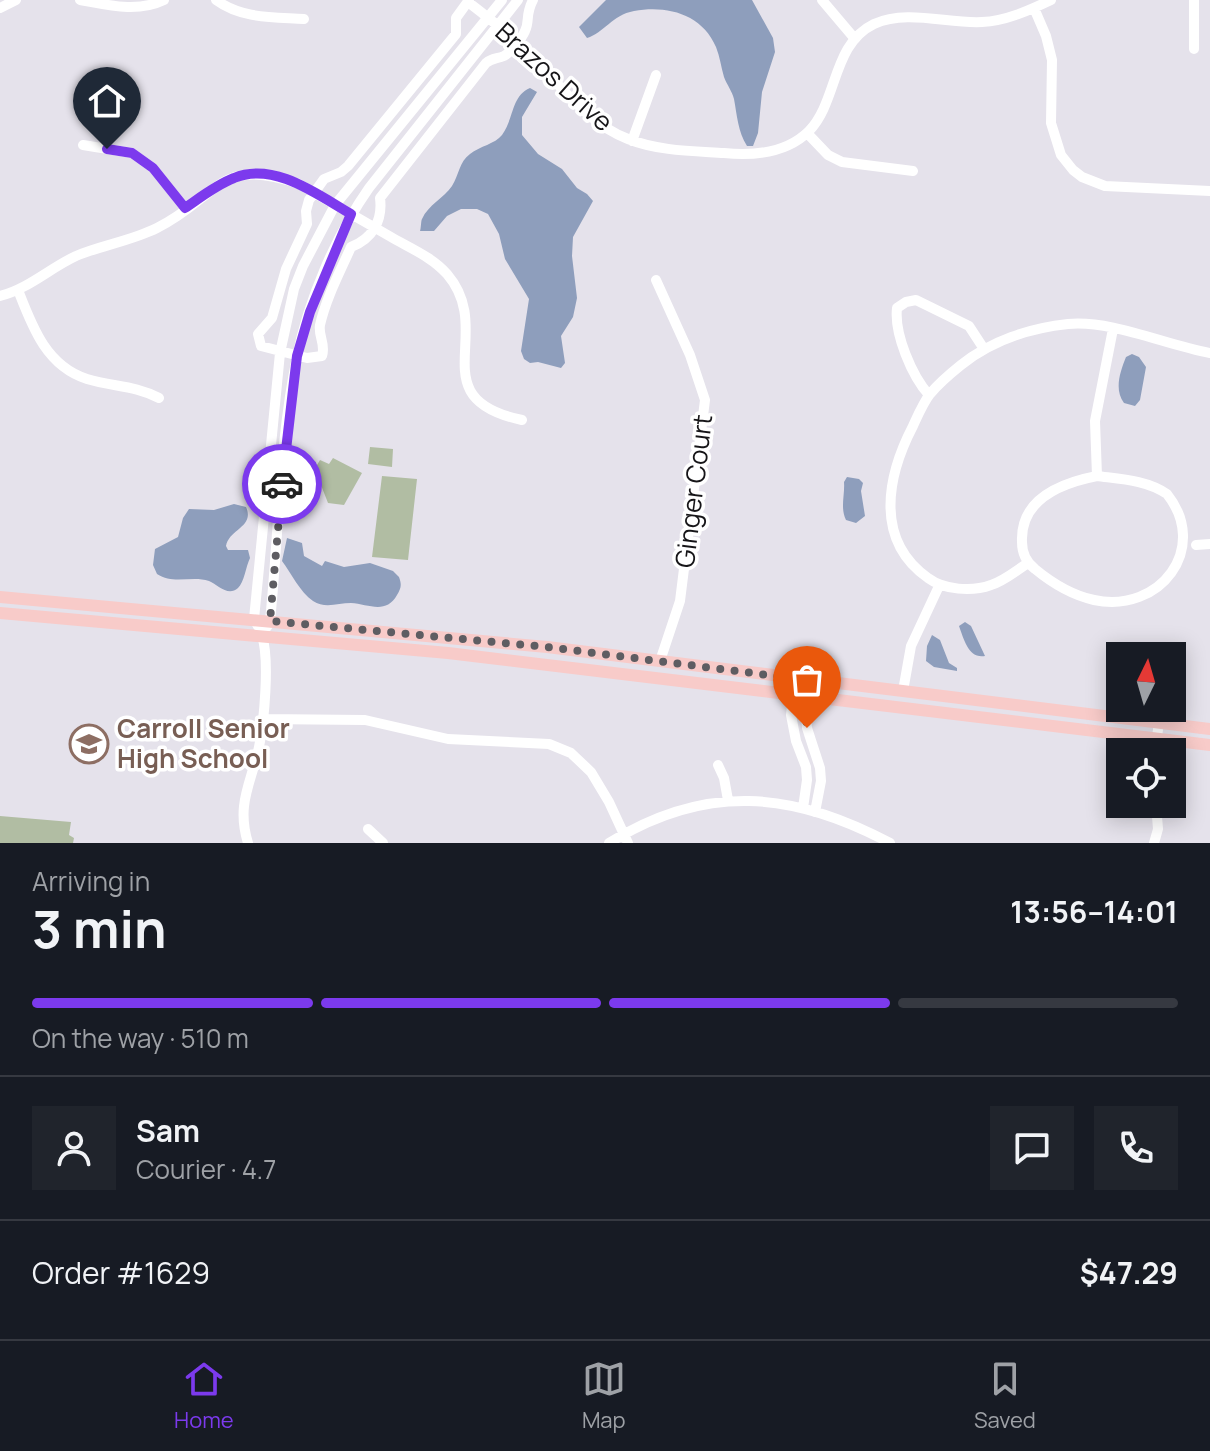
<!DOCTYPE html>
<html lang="en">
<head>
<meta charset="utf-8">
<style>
  :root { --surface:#171b24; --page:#20242c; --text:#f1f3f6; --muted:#9ea1a6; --line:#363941; --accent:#7c3aed }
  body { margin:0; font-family:Manrope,sans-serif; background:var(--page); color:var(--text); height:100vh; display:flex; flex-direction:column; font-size:30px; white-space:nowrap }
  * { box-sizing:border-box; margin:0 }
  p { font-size:26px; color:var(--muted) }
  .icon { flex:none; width:44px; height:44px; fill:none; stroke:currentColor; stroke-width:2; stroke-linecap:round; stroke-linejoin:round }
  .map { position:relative; height:843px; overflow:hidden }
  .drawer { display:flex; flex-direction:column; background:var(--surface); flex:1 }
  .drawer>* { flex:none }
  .needle { width:52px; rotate:5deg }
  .tools { position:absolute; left:1106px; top:642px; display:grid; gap:16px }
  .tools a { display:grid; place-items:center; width:80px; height:80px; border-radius:0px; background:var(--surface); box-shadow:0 4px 20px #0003; font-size:40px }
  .pin { position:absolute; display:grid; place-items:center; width:68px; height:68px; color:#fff; margin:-82px -34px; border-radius:50% 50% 50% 0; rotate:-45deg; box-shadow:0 0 8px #0007 }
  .pin .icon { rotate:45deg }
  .courier { position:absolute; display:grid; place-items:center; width:80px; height:80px; margin:-40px; border:6px solid #7c3aed; border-radius:50%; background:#fff; color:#222; box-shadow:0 2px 10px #0007 }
  .head em { font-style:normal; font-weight:700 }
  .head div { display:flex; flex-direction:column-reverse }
  .head { display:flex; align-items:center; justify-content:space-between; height:136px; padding:0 32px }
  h1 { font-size:52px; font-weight:700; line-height:60px }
  .bar { display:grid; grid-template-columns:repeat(4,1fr); gap:12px 8px; align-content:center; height:96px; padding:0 32px }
  .bar i { height:10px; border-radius:6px; background:var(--line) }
  .bar .current { background:var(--accent) }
  .bar p { grid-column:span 4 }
  .line { display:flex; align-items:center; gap:20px; padding:0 32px; border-top:2px solid var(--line) }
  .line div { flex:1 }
  .round { display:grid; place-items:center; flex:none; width:84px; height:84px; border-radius:0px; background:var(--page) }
  .dock { display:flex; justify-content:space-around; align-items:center; height:112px; border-top:2px solid var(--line); background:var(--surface); font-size:22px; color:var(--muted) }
  .dock a { display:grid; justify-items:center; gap:4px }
  .dock .current { color:var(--accent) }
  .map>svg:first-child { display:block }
</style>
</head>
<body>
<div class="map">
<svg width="1210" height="843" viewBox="0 0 1210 843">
  <rect width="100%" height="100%" fill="#e5e2eb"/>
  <path fill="#b1bda3" d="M370,447L393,449L392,467L368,464Z
    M333,458L362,473L344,505L328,503L319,480L311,475L320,460L329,464Z
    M382,476L417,479L408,560L372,557Z
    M0,816L71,822L69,835L74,838L73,843H0Z"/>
  <path fill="#8e9ebc" d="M606,0H752L773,38L775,52L762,92L758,133L753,146H747C738,132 737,115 734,99C732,91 727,85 724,77C721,67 720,57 716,47C702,14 667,5 634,11C612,15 604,33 587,38L579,27Z
    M530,88L537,92L522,117V135L538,154L562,169L577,188L587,194L593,201L573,237L572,256L577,298L573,317L561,336L565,363L561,368L538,362L530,363L524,359L521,351L529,299L505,259L499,234L488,214L477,209H461L447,216L434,231H420C421,229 421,220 422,219C428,205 444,198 452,186C459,175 459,162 470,154C480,146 495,144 502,135C514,119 511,96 530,88Z
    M1132,354L1139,357L1146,367L1140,400L1135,406L1124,403C1114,390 1120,372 1126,357Z
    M304,460L316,462L310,474L319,480L315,496L318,502H305L301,500L302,493C294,481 289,469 304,460Z
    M847,477L859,479L863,483L861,491L865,516L856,523L846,520C840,508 845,495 844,482Z
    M234,504L246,507C255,527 229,529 226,546L228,550H248L250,558C246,566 244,583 238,588C228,597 218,585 209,581C192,575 174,585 157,574L153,565L155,549L178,537L183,518L189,509L214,510Z
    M287,538L302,543L304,556L322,566L325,561L344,567L370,563L393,571L399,577C402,585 401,588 397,595C386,615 368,604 351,603C338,603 325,609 313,601C300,592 291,573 282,561Z
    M965,622L971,626L985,656C969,659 964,640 959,626Z
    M932,635L940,640L949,663L957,668V671L934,667L926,661L927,646Z"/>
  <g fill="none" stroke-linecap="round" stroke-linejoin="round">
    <path stroke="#fff" stroke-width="10" d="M80,0C108,5 137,13 164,0
      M216,0C242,19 273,17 304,19
      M469,0L456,18V34L348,166L341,172L324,179L309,200L306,211L307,224L286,269L272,318L258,334L261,346L307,358L322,356C326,344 318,336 320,325C326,298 340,272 351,247C372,239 383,221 380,198L486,63C492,58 497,59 504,56C511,52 522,38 525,31C530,21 525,15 533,0
      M822,0L855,39
      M468,2C489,18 509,34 528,53C559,83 586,123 628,139C658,151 693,151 724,153C754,156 787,153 809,131C838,101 832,44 874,24C907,9 948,24 982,22C1006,21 1030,10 1051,0
      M0,8L16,0
      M1034,8L1046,36L1052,60L1051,123L1061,155L1073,170L1082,177L1105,186L1210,191
      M1194,49V0
      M807,133L828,155L842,162L913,171
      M632,141L656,75
      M83,145L132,153L153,168L185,208
      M656,280L690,355L705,400L680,601L660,661
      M18,290C32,326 46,366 87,379C113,387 134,385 159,398
      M0,296C28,289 50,268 76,256C102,245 131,241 157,228C218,198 218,155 299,184C330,202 360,219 391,237C410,248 432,257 447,274C497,332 419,398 522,420
      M929,395C912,376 894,334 897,308L906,302L916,300L969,326L984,349
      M1097,476C1120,479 1147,480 1167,494C1210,548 1160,614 1094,600C1071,595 1052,583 1035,569C1026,562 1022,553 1022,542C1020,499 1061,483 1097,476Z
      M1097,476L1095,421L1113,329
      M1196,545L1210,544
      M1028,563C1017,570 1004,581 991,585C972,592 944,590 928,578C874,540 887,476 913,426C918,415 923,403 930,394C939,383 951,373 961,365C991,341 1030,328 1068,324C1113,320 1165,345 1210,353
      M267,627L270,621C279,534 279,443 297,357C308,301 336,235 369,188L518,0
      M795,678L791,715L796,741L806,767L807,780L803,808
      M807,680L805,703L807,728L820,768L821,781L815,812
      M903,691L911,646L939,586
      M262,719L365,720L448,739L549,744L571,753L591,772L609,802L628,843
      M1155,752L1159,722
      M718,765L724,778L728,800
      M368,829L383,843
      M248,843C236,804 251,784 259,747C264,722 270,660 262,636C261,630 257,625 254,619L280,353L294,289L303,266L335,205L502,0
      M609,843C705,783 793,791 890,843
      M1154,843L1158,829L1156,804"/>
    <path stroke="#f8cbc9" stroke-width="12" d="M0,597L547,647L1210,729
      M0,613L448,653L1210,745"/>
  </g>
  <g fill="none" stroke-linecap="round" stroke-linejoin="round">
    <path stroke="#5e5d62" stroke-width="8" stroke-dasharray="0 14.4" d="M282,484L270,621L547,647L807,680L805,703L807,728"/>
    <path stroke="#7c3aed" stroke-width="10" d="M107,149L132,153L153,168L185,208C201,197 216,185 234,178C274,161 318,195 351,214L310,312L297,356L282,484"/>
  </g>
  <defs>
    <symbol id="school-ring" viewBox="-11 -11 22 22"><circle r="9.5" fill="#fff" stroke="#8d6e63" stroke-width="1.5"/><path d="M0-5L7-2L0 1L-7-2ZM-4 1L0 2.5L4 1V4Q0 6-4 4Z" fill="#8d6e63"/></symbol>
  </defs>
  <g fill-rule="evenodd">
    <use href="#school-ring" x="67" y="722" width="44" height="44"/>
  </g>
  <g text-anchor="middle" stroke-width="7" stroke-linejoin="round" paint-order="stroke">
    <g font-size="26" fill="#161518" stroke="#fff">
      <text transform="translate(554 77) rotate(42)" y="9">Brazos Drive</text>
      <text transform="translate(694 491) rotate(-83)" y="9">Ginger Court</text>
    </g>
    <g font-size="26" font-weight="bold" fill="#785e54" stroke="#fff" text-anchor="start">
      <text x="117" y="738">Carroll Senior<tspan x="117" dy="30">High School</tspan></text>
    </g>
  </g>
</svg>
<div class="tools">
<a><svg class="needle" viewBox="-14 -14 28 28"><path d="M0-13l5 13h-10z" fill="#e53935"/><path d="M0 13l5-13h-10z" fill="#9ea1a6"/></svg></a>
<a><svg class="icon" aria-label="locate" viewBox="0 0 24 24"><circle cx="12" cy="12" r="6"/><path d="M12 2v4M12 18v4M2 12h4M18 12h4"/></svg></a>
</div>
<div class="pin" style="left:807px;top:728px;background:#ea580c"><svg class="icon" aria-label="bag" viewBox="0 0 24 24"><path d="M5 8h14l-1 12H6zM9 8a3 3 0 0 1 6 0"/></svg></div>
<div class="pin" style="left:107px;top:149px;background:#1f2937"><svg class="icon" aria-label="home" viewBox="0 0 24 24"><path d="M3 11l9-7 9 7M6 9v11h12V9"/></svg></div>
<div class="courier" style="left:282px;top:484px"><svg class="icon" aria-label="car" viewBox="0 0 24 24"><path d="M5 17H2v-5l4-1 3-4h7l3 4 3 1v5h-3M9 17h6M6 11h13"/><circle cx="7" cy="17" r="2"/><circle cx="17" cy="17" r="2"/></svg></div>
</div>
<section class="drawer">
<div class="head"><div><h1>3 min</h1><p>Arriving in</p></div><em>13:56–14:01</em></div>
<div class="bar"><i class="current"></i><i class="current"></i><i class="current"></i><i></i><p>On the way · 510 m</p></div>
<div class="line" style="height:144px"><a class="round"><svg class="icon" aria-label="person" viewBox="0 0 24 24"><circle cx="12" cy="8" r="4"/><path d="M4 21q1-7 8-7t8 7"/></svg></a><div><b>Sam</b><p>Courier · 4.7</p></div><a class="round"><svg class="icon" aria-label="chat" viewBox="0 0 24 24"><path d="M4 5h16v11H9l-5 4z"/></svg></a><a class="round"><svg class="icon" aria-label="phone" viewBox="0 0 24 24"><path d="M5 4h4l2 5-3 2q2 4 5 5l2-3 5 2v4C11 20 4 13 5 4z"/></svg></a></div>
<div class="line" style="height:104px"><div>Order #1629</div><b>$47.29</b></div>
</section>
<nav class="dock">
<a class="current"><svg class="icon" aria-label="home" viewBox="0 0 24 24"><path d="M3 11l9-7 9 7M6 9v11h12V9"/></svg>Home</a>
<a><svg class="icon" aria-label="map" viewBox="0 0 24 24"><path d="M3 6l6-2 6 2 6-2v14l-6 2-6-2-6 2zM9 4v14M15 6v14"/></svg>Map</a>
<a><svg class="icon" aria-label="saved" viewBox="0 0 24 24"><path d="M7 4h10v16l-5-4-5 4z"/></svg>Saved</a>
</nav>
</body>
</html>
